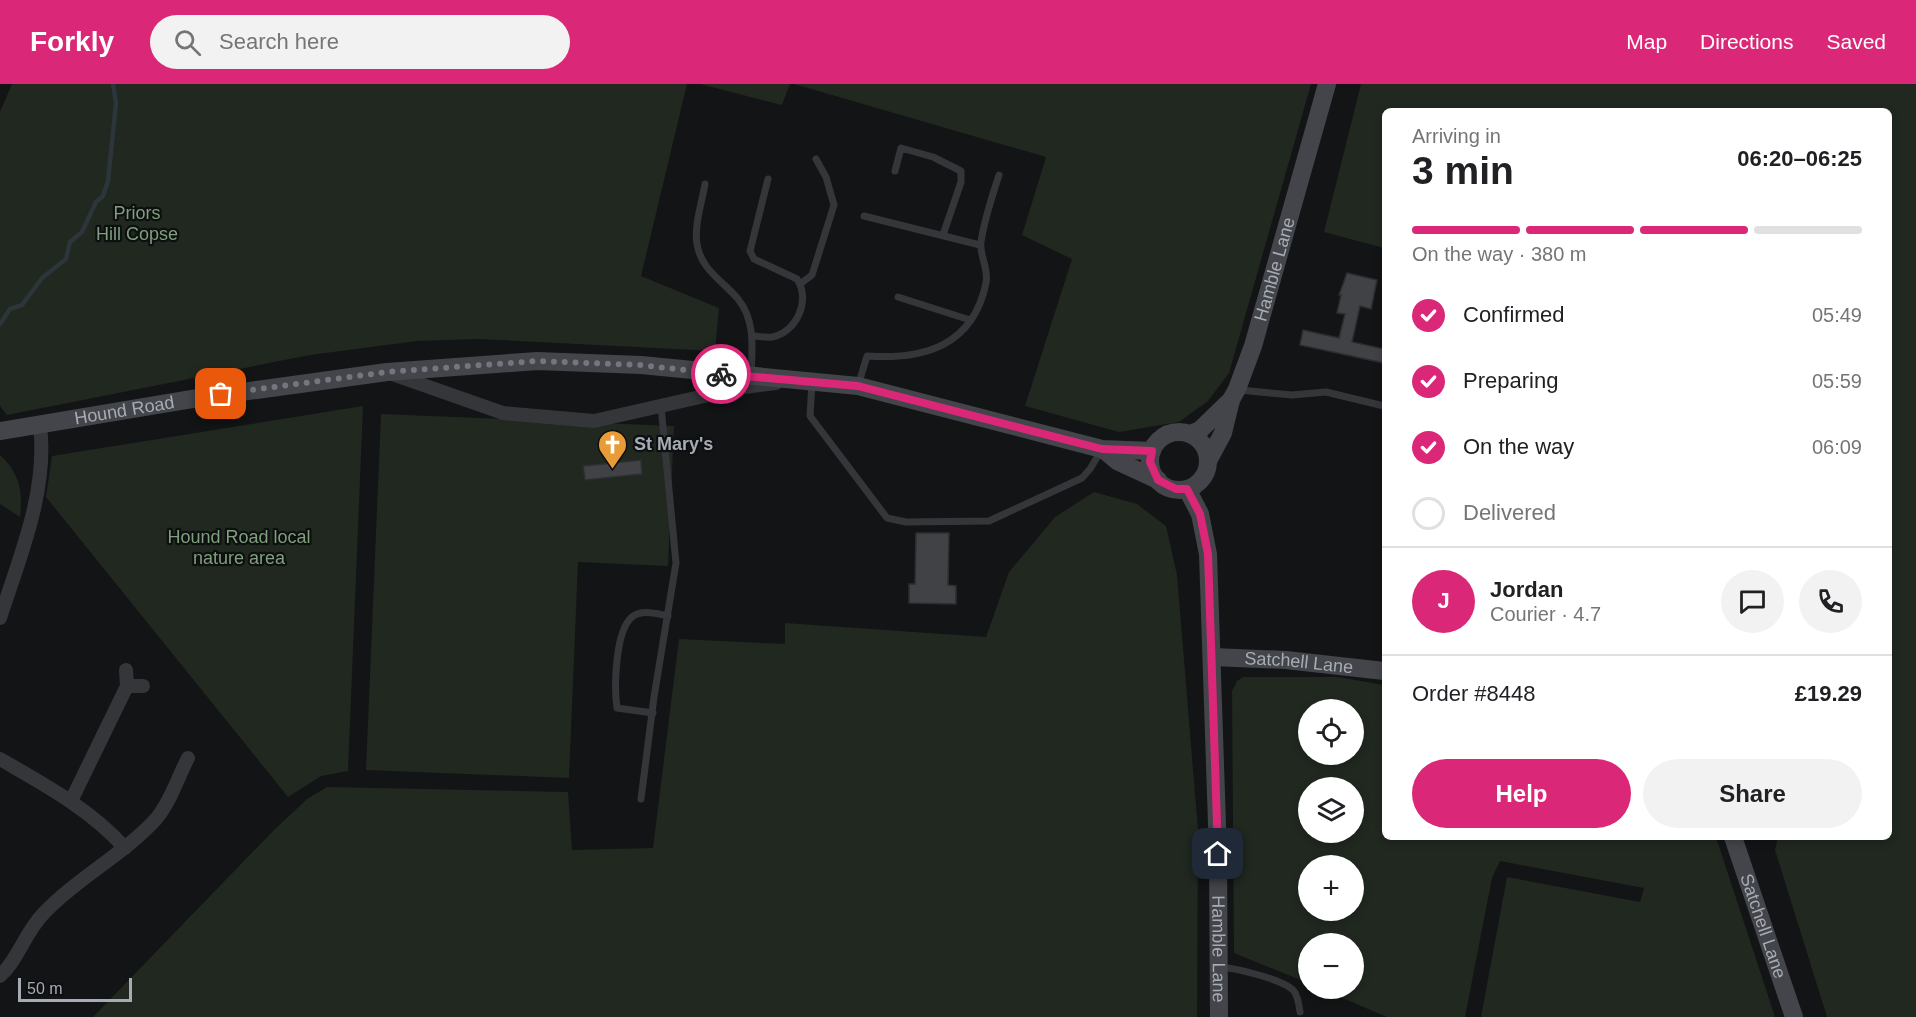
<!DOCTYPE html>
<html lang="en">
<head>
<meta charset="utf-8">
<style>
  :root { --surface:#fff; --page:#f2f2f2; --text:#202124; --muted:#757577; --line:#e0e0e0; --accent:#db2777 }
  body { margin:0; font-family:Arial,sans-serif; background:var(--page); color:var(--text); height:100vh; display:flex; flex-direction:column; font-size:22px; white-space:nowrap }
  * { box-sizing:border-box; margin:0 }
  p { font-size:20px; color:var(--muted) }
  .icon { flex:none; width:33px; height:33px; fill:none; stroke:currentColor; stroke-width:2; stroke-linecap:round; stroke-linejoin:round }
  .map { position:relative; flex:1; overflow:hidden }
  .sheet { position:absolute; left:1382px; top:24px; width:510px; height:732px; display:flex; flex-direction:column; background:var(--surface); border-radius:9px; box-shadow:0 3px 9px #0003 }
  .sheet>* { flex:none }
  .fabs { position:absolute; left:1298px; top:615px; display:grid; gap:12px }
  .fabs a { display:grid; place-items:center; width:66px; height:66px; border-radius:50%; background:var(--surface); box-shadow:0 3px 9px #0003; font-size:30px }
  .scale { position:absolute; left:18px; bottom:15px; width:114px; box-sizing:border-box; padding-left:6px; border:3px solid #a6acb5; border-top:0; font-size:16px; line-height:21px; white-space:nowrap; color:#a6acb5; -webkit-text-stroke:4px #0e0f10; paint-order:stroke }
  .pin { position:absolute; display:grid; place-items:center; width:51px; height:51px; color:#fff; margin:-26px; border-radius:12px; box-shadow:0 3px 9px #0006 }
  .courier { position:absolute; display:grid; place-items:center; width:60px; height:60px; margin:-30px; border:4px solid #db2777; border-radius:50%; background:#fff; color:#222; box-shadow:0 2px 8px #0007 }
  .summary em { font-style:normal; font-weight:700 }
  .summary div { display:flex; flex-direction:column-reverse }
  .summary { display:flex; align-items:center; justify-content:space-between; height:102px; padding:0 30px }
  h1 { font-size:39px; font-weight:700; line-height:45px }
  .bar { display:grid; grid-template-columns:repeat(4,1fr); gap:9px 6px; align-content:center; height:72px; padding:0 30px }
  .bar i { height:8px; border-radius:4px; background:var(--line) }
  .bar .on { background:var(--accent) }
  .bar p { grid-column:span 4 }
  .line { display:flex; align-items:center; gap:15px; padding:0 30px; border-top:2px solid var(--line) }
  .line div { flex:1 }
  .round { display:grid; place-items:center; flex:none; width:63px; height:63px; border-radius:32px; background:var(--page) }
  ol { padding:0 30px; list-style:none }
  li { display:flex; align-items:center; gap:18px; height:66px }
  li p { margin-inline-start:auto }
  li .icon { padding:6px; border-radius:50%; background:var(--accent); color:#fff; stroke-width:4 }
  li:last-child { color:var(--muted) }
  li i { width:33px; height:33px; border:3px solid var(--line); border-radius:50% }
  .button { display:flex; gap:12px; margin-top:auto; padding:12px 30px }
  .button a { flex:1; height:69px; border-radius:36px; background:var(--accent); color:#fff; font-size:24px; font-weight:700; line-height:69px; text-align:center }
  .button a+a { background:var(--page); color:var(--text) }
  header { display:flex; align-items:center; gap:36px; box-sizing:border-box; height:84px; padding:0 30px; background:var(--accent); color:#fff }
  header strong { font-size:28px }
  nav { display:flex; gap:33px; margin-inline-start:auto; font-size:21px }
  .search { width:420px; height:54px; background:var(--page); display:flex; align-items:center; gap:15px; box-sizing:border-box; padding:0 21px; border-radius:33px; color:var(--muted); font-size:22px }
  .map>svg:first-child { display:block }
</style>
</head>
<body>
<header>
<strong>Forkly</strong>
<div class="search"><svg class="icon" aria-label="search" viewBox="0 0 24 24"><circle cx="10" cy="10" r="6"/><path d="M15 15l6 6"/></svg>Search here</div>
<nav><a>Map</a><a>Directions</a><a>Saved</a></nav>
</header>
<div class="map">
<svg width="1916" height="933" viewBox="0 0 1916 933">
  <rect width="100%" height="100%" fill="#131415"/>
  <path fill="#202820" fill-rule="evenodd" d="M12,0H687L641,192L719,224L715,267L478,255L417,257L310,271L7,331L0,322V28Z
    M700,0H790L782,21Z
    M794,0H1311L1229,289L1208,317L1179,338L1119,348L1025,322L1072,175L1022,151L1046,73Z
    M1361,0H1916V933H1827L1775,766L1778,753H1888V27H1384V164L1324,148Z
    M363,322L348,687L321,692L288,713L46,413L52,372Z
    M381,330L674,342L668,482L578,478L569,694L366,686Z
    M0,371C20,389 23,408 20,433L0,420Z
    M1094,408L1137,420L1166,442L1177,491L1198,746L1197,933H93L274,746L307,715L327,703L568,708L572,766L653,764L679,555L785,560V539L986,553L1009,488L1055,433Z
    M1243,593H1338L1384,601V753H1716L1775,933H1481L1507,793L1640,818L1644,804L1500,777L1492,794L1465,933H1387L1321,905L1353,904V860H1308V899L1234,869L1232,607L1237,597ZM1308,626H1353V670H1308ZM1308,704H1353V748H1308ZM1308,782H1353V826H1308Z"/>
  <g fill="none" stroke-linecap="round" stroke-linejoin="round">
    <path stroke="#2c353a" stroke-width="4.5" d="M0,240L10,225L22,221L42,194L66,175L70,158L82,148L96,118L103,112L108,97L116,19L113,0"/>
  </g>
  <path fill="#404245" stroke="#2d2e31" stroke-width="1.5" d="M1347,189L1377,196L1371,225L1360,222L1352,258L1384,265V279L1300,261L1303,246L1339,254L1345,230L1337,229L1341,211H1339Z
    M641,376L642,390L585,396L583,382Z
    M916,449H949L948,501L956,502V520L909,519V500H915Z"/>
  <g fill="none" stroke-linecap="round" stroke-linejoin="round">
    <path stroke="#35363a" stroke-width="7" d="M895,87L901,64L933,73L961,87V98L943,151
      M705,100C702,118 694,141 697,160C701,186 723,197 738,215C756,237 752,266 751,292
      M864,132L980,161
      M800,200L812,191L834,121L826,93L816,75
      M898,213L970,236
      M753,252C759,252 766,254 772,253C797,248 811,216 797,195L754,175L750,167L768,95
      M812,298L810,332L887,434L906,438L989,437L1082,394L1090,385L1102,365
      M858,302L867,272C924,276 973,262 986,199C989,184 979,171 981,158C984,136 992,113 999,91
      M1239,306L1292,311L1326,308L1384,322
      M653,629L617,624C614,604 615,547 632,533C642,525 657,530 668,532
      M641,715L654,613L676,479L661,322
      M1219,883C1235,884 1282,895 1293,906C1298,911 1299,921 1300,928"/>
    <path stroke="#35363a" stroke-width="14" d="M392,290L503,329L594,337L744,303L776,299
      M0,534C20,472 48,407 40,341
      M126,586L127,602
      M0,675C45,701 90,725 125,764
      M71,717L127,602H143
      M0,892C18,876 25,848 44,829C77,794 123,771 156,735C170,719 178,693 188,674"/>
    <g stroke="#43454a" stroke-width="18">
      <path id="s1" d="M0,347L198,314L387,288L537,277L641,281L858,302L1102,365L1152,367"/>
      <circle cx="1179" cy="377" r="29"/>
      <path id="s2" d="M1190,350L1200,346L1231,316L1237,305L1253,262L1327,0"/>
      <path d="M1104,366L1117,377L1158,396"/>
      <path d="M1208,377L1223,349L1231,316"/>
      <path id="s3" d="M1187,405L1200,430L1208,470L1218,770L1219,933"/>
      <path id="s4" d="M1212,573L1286,576L1384,587"/>
      <path id="s5" d="M1733,753L1794,933"/>
    </g>
  </g>
  <g fill="none" stroke-linecap="round" stroke-linejoin="round">
    <path stroke="#73777d" stroke-width="6" stroke-dasharray="0 10.8" d="M221,310L387,288L537,277L640,281L721,290"/>
    <path stroke="#db2777" stroke-width="8" d="M721,290L858,302L1102,365L1152,367L1150,378L1158,396L1176,405H1187L1200,430L1208,470L1218,770"/>
  </g>
  <defs>
    <symbol id="church-pin" viewBox="-11 -11 22 30"><path d="M0 17L-7.5 6A9.5 9.5 0 1 1 7.5 6Z" fill="#e99b37" stroke="#0e0f10"/><path d="M-1.2-6h2.4v3.5h3.3v2.4h-3.3V6h-2.4V-.1h-3.3v-2.4h3.3Z" fill="#fff"/></symbol>
  </defs>
  <g fill-rule="evenodd">
    <use href="#church-pin" x="596" y="344" width="33" height="45"/>
  </g>
  <g text-anchor="middle" stroke-width="4.5" stroke-linejoin="round" paint-order="stroke">
    <g font-size="18" fill="#7f9f7d" stroke="#0e0f10">
      <text x="137" y="135">Priors<tspan x="137" dy="21">Hill Copse</tspan></text>
      <text x="239" y="459">Hound Road local<tspan x="239" dy="21">nature area</tspan></text>
    </g>
    <g font-size="18" fill="#a6acb5" stroke="#0e0f10">
      <text dy="6" stroke="none"><textPath href="#s2" startOffset="192">Hamble Lane</textPath></text>
      <text dy="6" stroke="none"><textPath href="#s1" startOffset="126">Hound Road</textPath></text>
      <text dy="6" stroke="none"><textPath href="#s4" startOffset="87">Satchell Lane</textPath></text>
      <text dy="6" stroke="none"><textPath href="#s5" startOffset="94">Satchell Lane</textPath></text>
      <text dy="6" stroke="none"><textPath href="#s3" startOffset="464">Hamble Lane</textPath></text>
    </g>
    <g font-size="18" font-weight="bold" fill="#a6acb5" stroke="#0e0f10" text-anchor="start">
      <text x="634" y="366">St Mary's</text>
    </g>
  </g>
</svg>
<div class="fabs">
<a><svg class="icon" aria-label="locate" viewBox="0 0 24 24"><circle cx="12" cy="12" r="6"/><path d="M12 2v4M12 18v4M2 12h4M18 12h4"/></svg></a>
<a><svg class="icon" aria-label="layers" viewBox="0 0 24 24"><path d="M12 4l9 5-9 5-9-5zM3 14l9 5 9-5"/></svg></a>
<a>+</a>
<a>−</a>
</div>
<div class="scale">50 m</div>
<div class="pin" style="left:221px;top:310px;background:#ea580c"><svg class="icon" aria-label="bag" viewBox="0 0 24 24"><path d="M5 8h14l-1 12H6zM9 8a3 3 0 0 1 6 0"/></svg></div>
<div class="pin" style="left:1218px;top:770px;background:#1f2937"><svg class="icon" aria-label="home" viewBox="0 0 24 24"><path d="M3 11l9-7 9 7M6 9v11h12V9"/></svg></div>
<div class="courier" style="left:721px;top:290px"><svg class="icon" aria-label="bike" viewBox="0 0 24 24"><circle cx="6" cy="16" r="4"/><circle cx="18" cy="16" r="4"/><path d="M6 16l4-8h5l3 8M10 8l3 8H6M13 5h3"/></svg></div>
<section class="sheet">
<div class="summary"><div><h1>3 min</h1><p>Arriving in</p></div><em>06:20–06:25</em></div>
<div class="bar"><i class="on"></i><i class="on"></i><i class="on"></i><i></i><p>On the way · 380 m</p></div>
<ol>
<li><svg class="icon" aria-label="check" viewBox="0 0 24 24"><path d="M5 12l5 5 9-10"/></svg>Confirmed<p>05:49</p></li>
<li><svg class="icon" aria-label="check" viewBox="0 0 24 24"><path d="M5 12l5 5 9-10"/></svg>Preparing<p>05:59</p></li>
<li><svg class="icon" aria-label="check" viewBox="0 0 24 24"><path d="M5 12l5 5 9-10"/></svg>On the way<p>06:09</p></li>
<li><i></i>Delivered</li>
</ol>
<div class="line" style="height:108px"><b class="round" style="background:var(--accent);color:#fff">J</b><div><b>Jordan</b><p>Courier · 4.7</p></div><a class="round"><svg class="icon" aria-label="chat" viewBox="0 0 24 24"><path d="M4 5h16v11H9l-5 4z"/></svg></a><a class="round"><svg class="icon" aria-label="phone" viewBox="0 0 24 24"><path d="M5 4h4l2 5-3 2q2 4 5 5l2-3 5 2v4C11 20 4 13 5 4z"/></svg></a></div>
<div class="line" style="height:78px"><div>Order #8448</div><b>£19.29</b></div>
<div class="button"><a>Help</a><a>Share</a></div>
</section>
</div>
</body>
</html>
